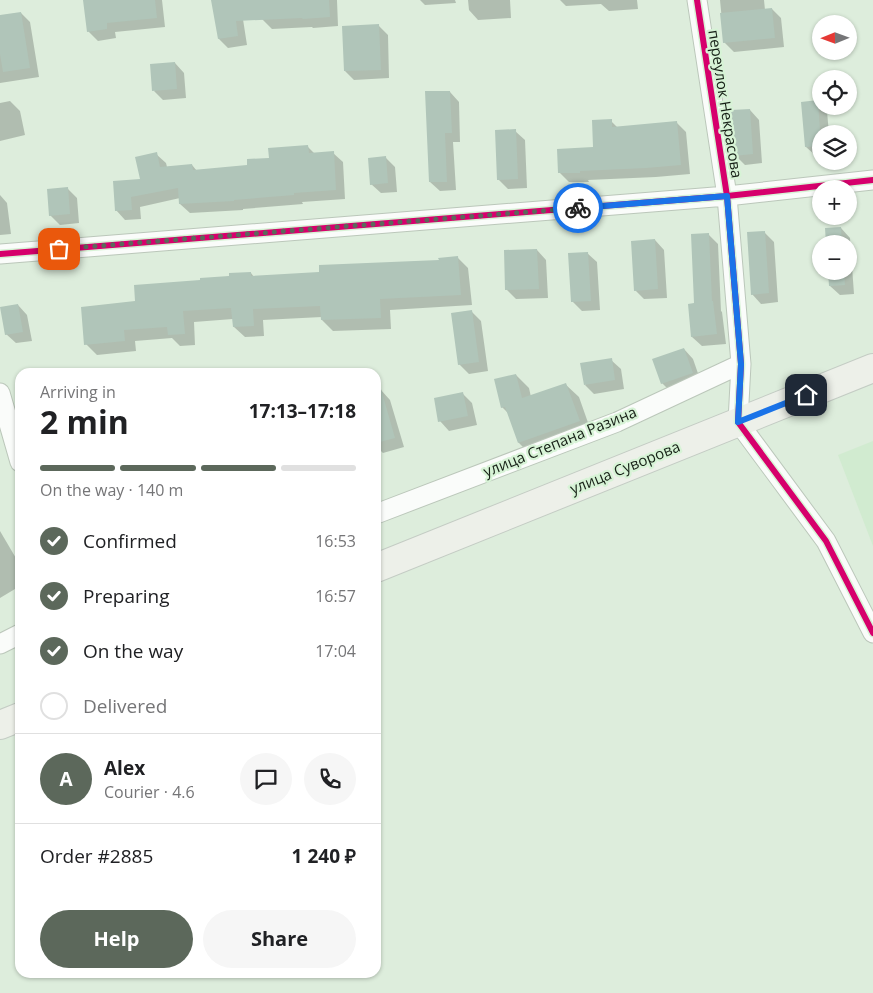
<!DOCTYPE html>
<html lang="en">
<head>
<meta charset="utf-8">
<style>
  :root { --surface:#fff; --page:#f6f6f6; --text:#202124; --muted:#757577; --line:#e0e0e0; --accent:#5c685b }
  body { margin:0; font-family:"Open Sans",sans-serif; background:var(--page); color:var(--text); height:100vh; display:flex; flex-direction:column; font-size:19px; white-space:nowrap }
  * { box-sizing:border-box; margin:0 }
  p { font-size:16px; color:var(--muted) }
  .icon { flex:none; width:28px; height:28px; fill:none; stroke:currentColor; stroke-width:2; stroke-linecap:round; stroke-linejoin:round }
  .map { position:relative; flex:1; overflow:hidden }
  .details { position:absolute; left:15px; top:368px; width:366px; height:610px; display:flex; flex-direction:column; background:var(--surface); border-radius:15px; box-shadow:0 1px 4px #0004 }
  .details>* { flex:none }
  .needle { width:32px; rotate:269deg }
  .controls { position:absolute; left:812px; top:15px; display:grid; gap:10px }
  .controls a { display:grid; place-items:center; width:45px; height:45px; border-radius:50%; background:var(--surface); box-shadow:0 1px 4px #0004; font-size:25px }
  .pin { position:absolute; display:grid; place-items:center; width:42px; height:42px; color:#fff; margin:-21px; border-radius:10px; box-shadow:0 2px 8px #0006 }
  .courier { position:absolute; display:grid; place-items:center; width:50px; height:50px; margin:-25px; border:4px solid #1a73e8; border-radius:50%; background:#fff; color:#222; box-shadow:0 1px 6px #0007 }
  .head em { font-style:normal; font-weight:700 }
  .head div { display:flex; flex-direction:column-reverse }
  .head { display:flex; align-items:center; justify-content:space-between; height:85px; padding:0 25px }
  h1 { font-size:32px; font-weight:700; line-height:38px }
  .bar { display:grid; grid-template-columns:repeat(4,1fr); gap:8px 5px; align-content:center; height:60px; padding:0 25px }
  .bar i { height:6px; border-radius:4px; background:var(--line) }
  .bar .current { background:var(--accent) }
  .bar p { grid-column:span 4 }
  .line { display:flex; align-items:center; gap:12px; padding:0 25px; border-top:1px solid var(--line) }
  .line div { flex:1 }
  .round { display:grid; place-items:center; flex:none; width:52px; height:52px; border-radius:26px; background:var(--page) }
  ol { padding:0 25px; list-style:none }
  li { display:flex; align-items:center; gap:15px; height:55px }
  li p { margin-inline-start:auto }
  li .icon { padding:5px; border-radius:50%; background:var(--accent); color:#fff; stroke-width:4 }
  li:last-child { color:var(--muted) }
  li i { width:28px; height:28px; border:2px solid var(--line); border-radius:50% }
  .action { display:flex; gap:10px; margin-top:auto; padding:10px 25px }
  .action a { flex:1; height:58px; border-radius:30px; background:var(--accent); color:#fff; font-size:20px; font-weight:700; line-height:58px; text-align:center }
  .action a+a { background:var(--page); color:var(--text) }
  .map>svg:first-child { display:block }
</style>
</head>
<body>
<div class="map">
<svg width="873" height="993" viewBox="0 0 873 993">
  <rect width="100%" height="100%" fill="#ddeddc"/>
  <path fill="#d1ebd0" d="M873,441V546L838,455Z"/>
  <path fill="#0003" d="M91,0H162L165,27L115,32L116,38L98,41L88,31Z
    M213,0H240L247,45L228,48L219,39Z
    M261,0H337L338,26L313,28L312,27L272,29L262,19Z
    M420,0H455L456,3L425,5Z
    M468,0H510L511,18L478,20L469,10Z
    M560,0H637L638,9L609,11L601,4L566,6Z
    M720,0H764L765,10L772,9L781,18L784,47L734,52L724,42Z
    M21,13L30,22L39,77L0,83V16Z
    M378,25L388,35L389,78L354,80L345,71Z
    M175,63L184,73L186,98L163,100L154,91Z
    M450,92L459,102L460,142H453L456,190L440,191L430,182Z
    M10,101L20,111L25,135L0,141V103Z
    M817,102L827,111L829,134H821V156H816L806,147Z
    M750,110L759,120L762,163L745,165L735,155Z
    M611,121L618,128L676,122L686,132L690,174L656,177L588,180L589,182H569L559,172L595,148Z
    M515,131L525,140L527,188L508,189L498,179Z
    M308,147L315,154L333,153L343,162L345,199L302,202L303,204L243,209V210L190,213L180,204V198L140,207L141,219L125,220L116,210L141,181L156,154L166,163L167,167L192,165L197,171L248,167Z
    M386,158L395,167L397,192L381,193L371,184Z
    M68,189L77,198L79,223L60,225L50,215Z
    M0,195L7,203L11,234L0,235Z
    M841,228L850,238L854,294L840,295L830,286L829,271H849V244H827Z
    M764,232L774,242L778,302L761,304L752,294Z
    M708,234L718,244L721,311L722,312L726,344L702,346L692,337L696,304Z
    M655,240L664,250L667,298L644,299L635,290Z
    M537,250L546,260L548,298L516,299L506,289Z
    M587,253L597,262L600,310L582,311L572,301Z
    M457,257L468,268L472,305L390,310L391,329L333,331L322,320V317L263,320L264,336L245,337L234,327L233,319L194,322L195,345L180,346L172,338L135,341L136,351L97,355L86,344L136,303L201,281L251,273L254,277L321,274L440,261Z
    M18,305L27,315L32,341L16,343L6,334Z
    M471,311L481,321L488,371L469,374L459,364Z
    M684,349L693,359L701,382L671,392L662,383Z
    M611,360L621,369L624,389L594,394L585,385Z
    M516,375L529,388L531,397L565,384L579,397L592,434L532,456L519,443L508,413L502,407Z
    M381,390L390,400L404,447L383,453L380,450L376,452V391Z
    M463,394L472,403L477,425L449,431L440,421Z
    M0,531L20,565V586L0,598Z"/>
  <path fill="#b0c5b9" d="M83,0H155L157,18L107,23V29L87,32Z
    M211,0H329L330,17L303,19L302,18L236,21L238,36L218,39Z
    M772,8L775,38L723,43L720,13Z
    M21,12L30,68L3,72L0,54V15Z
    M379,24L381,70L344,71L342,26Z
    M175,62L177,89L152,91L150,64Z
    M425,91H450L452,133H445L447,182H429Z
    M818,100L821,146L805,147L801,102Z
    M750,109L753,154L734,156L731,110Z
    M612,119V127L677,121L681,165L646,168L580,171V173H558L557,149L593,147L592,120Z
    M516,129L518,179L497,180L495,130Z
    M308,145L309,153L334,151L336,190L294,193V195L234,200V201L179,204L178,188L131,197L132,210L115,211L113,181L140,179L135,157L157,152L160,167L192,164L193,170L247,165V159L269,158L268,148Z
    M386,156L388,183L370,185L368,158Z
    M68,187L70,214L49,216L47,189Z
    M841,227L842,244H826L825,228Z
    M765,231L769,293L751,295L747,232Z
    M709,233L712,301H713L717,334L691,337L688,304L694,303L691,234Z
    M655,239L658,289L634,291L631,241Z
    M537,249L539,289L505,290L504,250Z
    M588,252L591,301L571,302L568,253Z
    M458,256L461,295L380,299L381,318L321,320L320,306L253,309L254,326L233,327L231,308L183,311L185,334L168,335L167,327L124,330L125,341L84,345L81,307L135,301L134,285L200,280V278L229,276V273L251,272V276L319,272V265L439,260L438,258Z
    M828,271H844L845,285L829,286Z
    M18,304L23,332L5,335L0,307Z
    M472,310L479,362L458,365L451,313Z
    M684,348L693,373L661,384L652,359Z
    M612,358L615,380L584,385L580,363Z
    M516,374L522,398L566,383L580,421L518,443L505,407L501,408L494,379Z
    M376,389H381L395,438L376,443Z
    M463,392L468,416L438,422L434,398Z"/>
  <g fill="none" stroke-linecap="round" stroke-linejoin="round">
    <defs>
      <path id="minor" d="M697,0L727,196L741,364L738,422L826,541L873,633
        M0,254L727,196L873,180
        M0,393L20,462
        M376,514L617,422L741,364
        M0,644L20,634"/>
      <path id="primary" d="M376,568L873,368
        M0,725L20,717"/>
    </defs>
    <use href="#minor" stroke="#bbc7ba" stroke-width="21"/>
    <use href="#primary" stroke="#c4ccc4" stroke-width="30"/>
    <use href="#minor" stroke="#fafcfa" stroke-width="19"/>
    <use href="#primary" stroke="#edf0e9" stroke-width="28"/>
    <defs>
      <path id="cycleway" d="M697,0L727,196L741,364L738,422L826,541L873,633
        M0,254L727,196L873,180"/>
    </defs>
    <use href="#cycleway" stroke="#d7f3d6" stroke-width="9"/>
    <use href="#cycleway" stroke="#d6006c" stroke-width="6"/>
  </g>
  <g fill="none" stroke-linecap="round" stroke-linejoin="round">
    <path stroke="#5c685b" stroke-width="5" stroke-dasharray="0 9" d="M59,249L578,208"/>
    <path stroke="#1a73e8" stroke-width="6" d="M578,208L727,196L741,364L738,422L806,395"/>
  </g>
  <g text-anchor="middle" stroke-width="4.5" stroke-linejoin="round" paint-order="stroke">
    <g font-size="15" fill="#162016" stroke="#d7f3d6">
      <text transform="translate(725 104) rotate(81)" y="5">переулок Некрасова</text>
      <text transform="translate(560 442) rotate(-22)" y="5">улица Степана Разина</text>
      <text transform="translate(625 468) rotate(-22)" y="5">улица Суворова</text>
    </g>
  </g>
</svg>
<div class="controls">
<a><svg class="needle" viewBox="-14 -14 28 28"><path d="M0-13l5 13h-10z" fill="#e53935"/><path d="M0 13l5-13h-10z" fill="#757577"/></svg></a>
<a><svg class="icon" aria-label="locate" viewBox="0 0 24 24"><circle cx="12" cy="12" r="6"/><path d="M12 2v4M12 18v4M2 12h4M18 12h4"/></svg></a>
<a><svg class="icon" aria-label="layers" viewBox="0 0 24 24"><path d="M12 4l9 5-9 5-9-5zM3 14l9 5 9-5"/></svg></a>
<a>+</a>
<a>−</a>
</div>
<div class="pin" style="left:59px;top:249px;background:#ea580c"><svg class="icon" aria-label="bag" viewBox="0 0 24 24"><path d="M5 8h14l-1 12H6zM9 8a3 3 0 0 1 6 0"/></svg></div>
<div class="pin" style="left:806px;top:395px;background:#1f2937"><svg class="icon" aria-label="home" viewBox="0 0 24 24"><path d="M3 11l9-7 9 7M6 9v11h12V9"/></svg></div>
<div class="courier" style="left:578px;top:208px"><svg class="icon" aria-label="bike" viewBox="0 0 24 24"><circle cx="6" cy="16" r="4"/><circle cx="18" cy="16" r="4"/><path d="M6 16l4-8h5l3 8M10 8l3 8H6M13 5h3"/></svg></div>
<section class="details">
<div class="head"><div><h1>2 min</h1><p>Arriving in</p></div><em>17:13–17:18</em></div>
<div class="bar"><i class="current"></i><i class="current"></i><i class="current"></i><i></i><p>On the way · 140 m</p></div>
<ol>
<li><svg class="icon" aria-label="check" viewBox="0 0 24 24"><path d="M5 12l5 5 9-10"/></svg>Confirmed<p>16:53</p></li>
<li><svg class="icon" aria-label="check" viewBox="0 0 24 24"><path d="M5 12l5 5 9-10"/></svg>Preparing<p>16:57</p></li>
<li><svg class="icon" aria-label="check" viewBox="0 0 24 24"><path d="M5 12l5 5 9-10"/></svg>On the way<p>17:04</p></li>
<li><i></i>Delivered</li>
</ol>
<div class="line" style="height:90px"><b class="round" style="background:var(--accent);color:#fff">A</b><div><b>Alex</b><p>Courier · 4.6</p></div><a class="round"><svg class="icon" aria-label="chat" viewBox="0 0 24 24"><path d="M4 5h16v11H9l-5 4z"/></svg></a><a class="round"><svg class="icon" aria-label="phone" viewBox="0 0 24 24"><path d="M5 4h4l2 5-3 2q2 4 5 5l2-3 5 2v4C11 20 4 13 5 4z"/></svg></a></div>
<div class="line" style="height:65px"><div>Order #2885</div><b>1 240 ₽</b></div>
<div class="action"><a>Help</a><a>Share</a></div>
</section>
</div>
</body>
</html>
